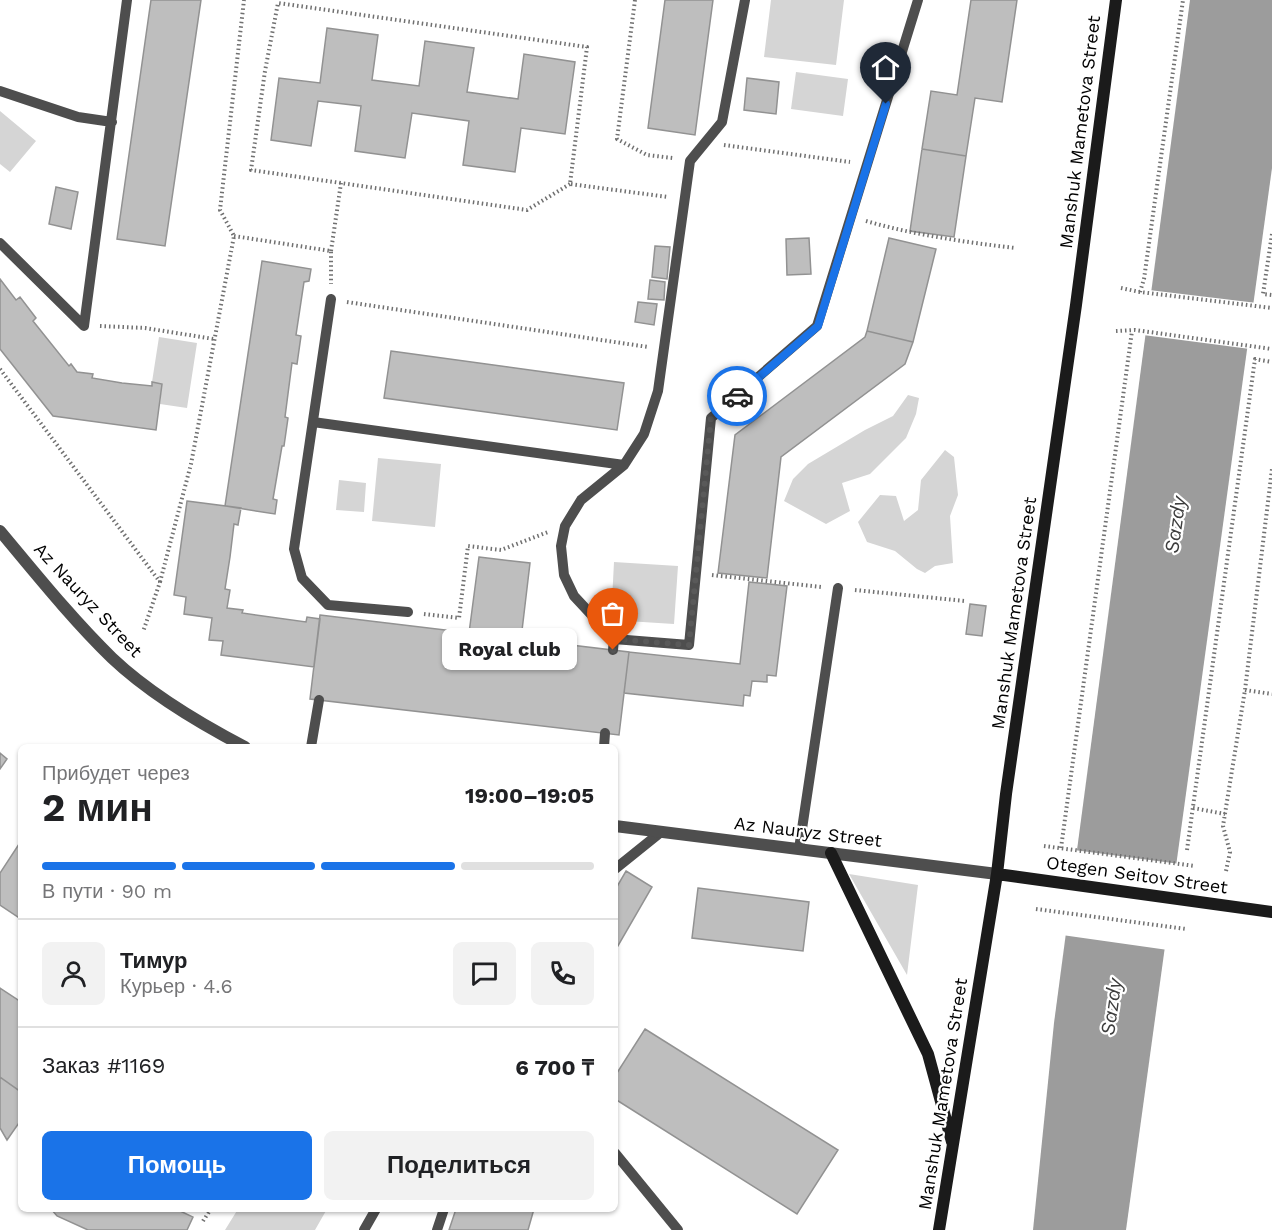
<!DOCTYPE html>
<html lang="ru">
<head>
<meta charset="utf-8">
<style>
  :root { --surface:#fff; --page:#f2f2f2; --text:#202124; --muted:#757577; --line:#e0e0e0; --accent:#1a73e8 }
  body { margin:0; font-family:"Work Sans",sans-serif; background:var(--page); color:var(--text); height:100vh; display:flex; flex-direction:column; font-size:22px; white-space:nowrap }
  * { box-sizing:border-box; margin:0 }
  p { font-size:20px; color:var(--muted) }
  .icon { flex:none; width:33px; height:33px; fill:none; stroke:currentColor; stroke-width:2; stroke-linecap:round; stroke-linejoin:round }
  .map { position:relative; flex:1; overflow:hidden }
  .panel { position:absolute; left:18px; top:744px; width:600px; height:468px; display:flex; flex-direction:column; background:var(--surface); border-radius:9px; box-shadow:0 2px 4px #0004 }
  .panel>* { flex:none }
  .pin { position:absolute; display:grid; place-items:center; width:51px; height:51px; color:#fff; margin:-62px -26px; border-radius:50% 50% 50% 0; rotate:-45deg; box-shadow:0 0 6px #0007 }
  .pin .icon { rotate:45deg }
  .courier { position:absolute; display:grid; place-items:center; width:60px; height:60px; margin:-30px; border:4px solid #1a73e8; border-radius:50%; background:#fff; color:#222; box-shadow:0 2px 8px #0007 }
  .bubble { position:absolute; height:42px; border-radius:9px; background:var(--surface); box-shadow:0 2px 4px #0004; font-size:20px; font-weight:700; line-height:42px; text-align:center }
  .headline em { font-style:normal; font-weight:700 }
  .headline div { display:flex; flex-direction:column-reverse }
  .headline { display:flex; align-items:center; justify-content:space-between; height:102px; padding:0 24px }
  h1 { font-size:39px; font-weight:700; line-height:45px }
  .bar { display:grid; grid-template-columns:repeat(4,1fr); gap:9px 6px; align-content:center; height:72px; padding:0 24px }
  .bar i { height:8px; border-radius:4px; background:var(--line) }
  .bar .active { background:var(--accent) }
  .bar p { grid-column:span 4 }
  .line { display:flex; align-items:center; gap:15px; padding:0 24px; border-top:2px solid var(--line) }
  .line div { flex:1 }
  .round { display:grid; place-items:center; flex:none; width:63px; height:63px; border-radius:9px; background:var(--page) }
  .action { display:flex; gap:12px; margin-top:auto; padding:12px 24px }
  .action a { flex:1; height:69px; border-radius:9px; background:var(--accent); color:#fff; font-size:24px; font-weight:700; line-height:69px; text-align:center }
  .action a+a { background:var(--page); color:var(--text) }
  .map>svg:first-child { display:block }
</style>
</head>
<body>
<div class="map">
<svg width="1272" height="1230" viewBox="0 0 1272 1230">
  <rect width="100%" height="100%" fill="#fff"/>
  <path fill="#d5d5d5" d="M771,0H844L836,65L764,57Z
    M796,72L848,79L843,116L791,109Z
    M0,111L36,141L10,172L0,164Z
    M159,337L197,343L187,408L160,404L162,384L152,382Z
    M908,395L919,398L916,414L906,438L870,474L842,483L850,511L826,524L784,501L793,479L808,464L865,430L893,416Z
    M945,450L954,457L958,495L950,516L953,563L935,566L925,573L917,569L895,551L867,542L858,522L880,495L896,496L904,521L918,510L921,480Z
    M378,458L441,464L435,527L372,521Z
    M339,480L366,483L364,512L336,510Z
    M614,562L678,566L674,624L611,620Z
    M849,874L918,885L907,975Z
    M238,1209H327L315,1230H225Z"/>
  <path fill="#9c9c9c" d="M1190,0H1272V168L1126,1230H1033L1054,1023Z"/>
  <path fill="#fff" d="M1149,290L1257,303L1250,349L1143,335Z
    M1074,850L1180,864L1168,950L1062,935Z"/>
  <path fill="#bebebe" stroke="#929292" stroke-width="1.5" d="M151,0H201L165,246L117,239Z
    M665,0H713L695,135L648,128Z
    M971,0H1017L1002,102L975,98L966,156L922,149L931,91L957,95Z
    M327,28L378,35L372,80L419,86L425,41L474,48L467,92L518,99L524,54L575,62L565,134L521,128L515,172L463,165L469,121L412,113L405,158L355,151L361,106L318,101L311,146L271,140L279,78L320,83Z
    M747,78L779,82L776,114L744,110Z
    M922,149L966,156L954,237L910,231Z
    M56,187L78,192L71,229L49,224Z
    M809,238L811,274L787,275L786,239Z
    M889,238L936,249L913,342L867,331Z
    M655,246L670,247L667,279L652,277Z
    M262,261L311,269L309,281L304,282L296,335L301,336L297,364L292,363L285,417L288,418L284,446H282L273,499L277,500L275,514L225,506Z
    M0,279L16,300L20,297L36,318L33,321L69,366L71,364L77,372L93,374L92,378L122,383L152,386V382L162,384L156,430L53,416L0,349Z
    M650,280L665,282L664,300L648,299Z
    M638,302L657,304L654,325L635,322Z
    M867,331L913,342L905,364L781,457L767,578L718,573L735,435L865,337Z
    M391,351L624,383L617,430L384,398Z
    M187,501L241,508L238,525L234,524L230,557L225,589L230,590L227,608L243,610L242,613L306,622L307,617L320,619L314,667L221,655L223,641L209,640L212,618L184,614L186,597L174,595Z
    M479,557L530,563L521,639L469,633Z
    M749,582L787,586L776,676L767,675V682L752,681L750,696L744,695L743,706L624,693L629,652L740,664Z
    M970,604L986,606L982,636L966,634Z
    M320,615L629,652L619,735L310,699Z
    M0,753L7,759L0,769Z
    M21,841V919L0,905V873Z
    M626,871L652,887L615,951V890Z
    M698,888L809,902L803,951L692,938Z
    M0,988L21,1002V1092L0,1077Z
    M645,1029L838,1150L797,1214L615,1099V1076Z
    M0,1077L21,1092V1120L7,1140L0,1128Z
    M51,1209H176L193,1217L187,1230H88L57,1216Z
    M456,1209H534L528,1230H449Z"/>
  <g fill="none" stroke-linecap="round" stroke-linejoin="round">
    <path stroke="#707070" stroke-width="4" stroke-dasharray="1.5 3" stroke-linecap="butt" d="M635,0L617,139L647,155L673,158
      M724,145L850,162
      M570,184L527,210L251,170L265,71L278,3L587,47L570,184L668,197
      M866,221C915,235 964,242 1015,248
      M1272,234L1263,294L1272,295
      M234,236L331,251V284
      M331,251L341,183
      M1121,288L1140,292L1272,308
      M1140,292L1144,279L1183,0
      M347,302L648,347
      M100,326L145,328L214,339
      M1116,331L1135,330L1272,349
      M0,369L160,582L143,632
      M712,575L821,587
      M160,582L191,464L234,236L220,210L244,0
      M855,590L965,601
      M424,614L459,618L468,546L501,550L548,532
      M1245,690L1272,694
      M1193,808L1225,814
      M1044,846L1195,866
      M1061,848L1132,331
      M1187,850L1255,359L1272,362
      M1226,871L1230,852L1223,826L1245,690L1272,469
      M1036,909L1186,929
      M204,1209L209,1212
      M203,1221L211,1209"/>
    <path stroke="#4e4e4e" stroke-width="10" d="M0,91L78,117L112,122
      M0,243L84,326L127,0
      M331,299L294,549L302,578L328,605L408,612
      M313,422L624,465
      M614,639L689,645L711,418L817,326L918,0
      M613,650L614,639L574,596L564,575L561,546L565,526L581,500L624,465L644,434L658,391L690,161L722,122L745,0
      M311,747L319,700
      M604,747L605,733
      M799,849L838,588
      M615,869L661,832
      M615,1153L678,1230
      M364,1230L376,1209
      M437,1230L444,1209"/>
    <path stroke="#4e4e4e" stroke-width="12" d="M0,531C36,574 72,619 112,658C150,694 199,723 245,747
      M615,826L997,874"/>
    <path stroke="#1b1b1b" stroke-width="12" d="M831,853L928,1054L952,1142
      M997,874L1272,912
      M939,1230L997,874L1006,794L1076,305L1116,0"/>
  </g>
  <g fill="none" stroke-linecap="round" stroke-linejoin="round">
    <path stroke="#595959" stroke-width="6" stroke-dasharray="0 10.8" d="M613,650L614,639L689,645L711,418L737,396"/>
    <path stroke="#1a73e8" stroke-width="8" d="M737,396L818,326L886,104"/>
  </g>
  <g text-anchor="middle" stroke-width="4.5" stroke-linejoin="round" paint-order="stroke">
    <g font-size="18" fill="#000" stroke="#fff">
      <text transform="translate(1080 132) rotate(-83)" y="6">Manshuk Mametova Street</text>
      <text transform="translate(88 600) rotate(47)" y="6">Az Nauryz Street</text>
      <text transform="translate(1014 613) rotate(-82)" y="6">Manshuk Mametova Street</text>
      <text transform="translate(808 832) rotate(7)" y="6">Az Nauryz Street</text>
      <text transform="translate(1137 875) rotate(8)" y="6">Otegen Seitov Street</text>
      <text transform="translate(943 1094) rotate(-81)" y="6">Manshuk Mametova Street</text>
    </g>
    <g font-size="20" font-style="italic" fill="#3d3d3d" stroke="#fff">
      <text transform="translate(1175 525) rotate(-82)" y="7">Sazdy</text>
      <text transform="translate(1111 1007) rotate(-82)" y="7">Sazdy</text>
    </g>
  </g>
</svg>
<div class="pin" style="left:613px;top:650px;background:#ea580c"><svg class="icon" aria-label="bag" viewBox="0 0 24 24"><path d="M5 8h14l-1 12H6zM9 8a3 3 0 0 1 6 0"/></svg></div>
<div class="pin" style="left:886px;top:104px;background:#1f2937"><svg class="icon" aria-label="home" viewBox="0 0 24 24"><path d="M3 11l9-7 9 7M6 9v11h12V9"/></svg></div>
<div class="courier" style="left:737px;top:396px"><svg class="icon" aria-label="car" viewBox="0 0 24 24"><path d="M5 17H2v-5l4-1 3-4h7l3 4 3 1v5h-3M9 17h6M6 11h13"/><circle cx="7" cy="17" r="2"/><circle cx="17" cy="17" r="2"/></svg></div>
<div class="bubble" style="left:442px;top:628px;width:135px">Royal club</div>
<section class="panel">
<div class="headline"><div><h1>2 мин</h1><p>Прибудет через</p></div><em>19:00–19:05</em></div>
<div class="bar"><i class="active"></i><i class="active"></i><i class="active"></i><i></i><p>В пути · 90 m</p></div>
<div class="line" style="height:108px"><a class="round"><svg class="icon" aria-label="person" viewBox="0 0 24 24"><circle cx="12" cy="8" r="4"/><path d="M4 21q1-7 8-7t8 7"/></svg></a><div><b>Тимур</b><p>Курьер · 4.6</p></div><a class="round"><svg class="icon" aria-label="chat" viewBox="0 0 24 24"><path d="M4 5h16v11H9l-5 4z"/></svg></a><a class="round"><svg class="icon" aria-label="phone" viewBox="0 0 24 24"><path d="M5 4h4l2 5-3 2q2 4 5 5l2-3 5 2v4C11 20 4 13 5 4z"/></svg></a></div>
<div class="line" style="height:78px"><div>Заказ #1169</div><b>6 700 ₸</b></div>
<div class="action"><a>Помощь</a><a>Поделиться</a></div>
</section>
</div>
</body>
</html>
